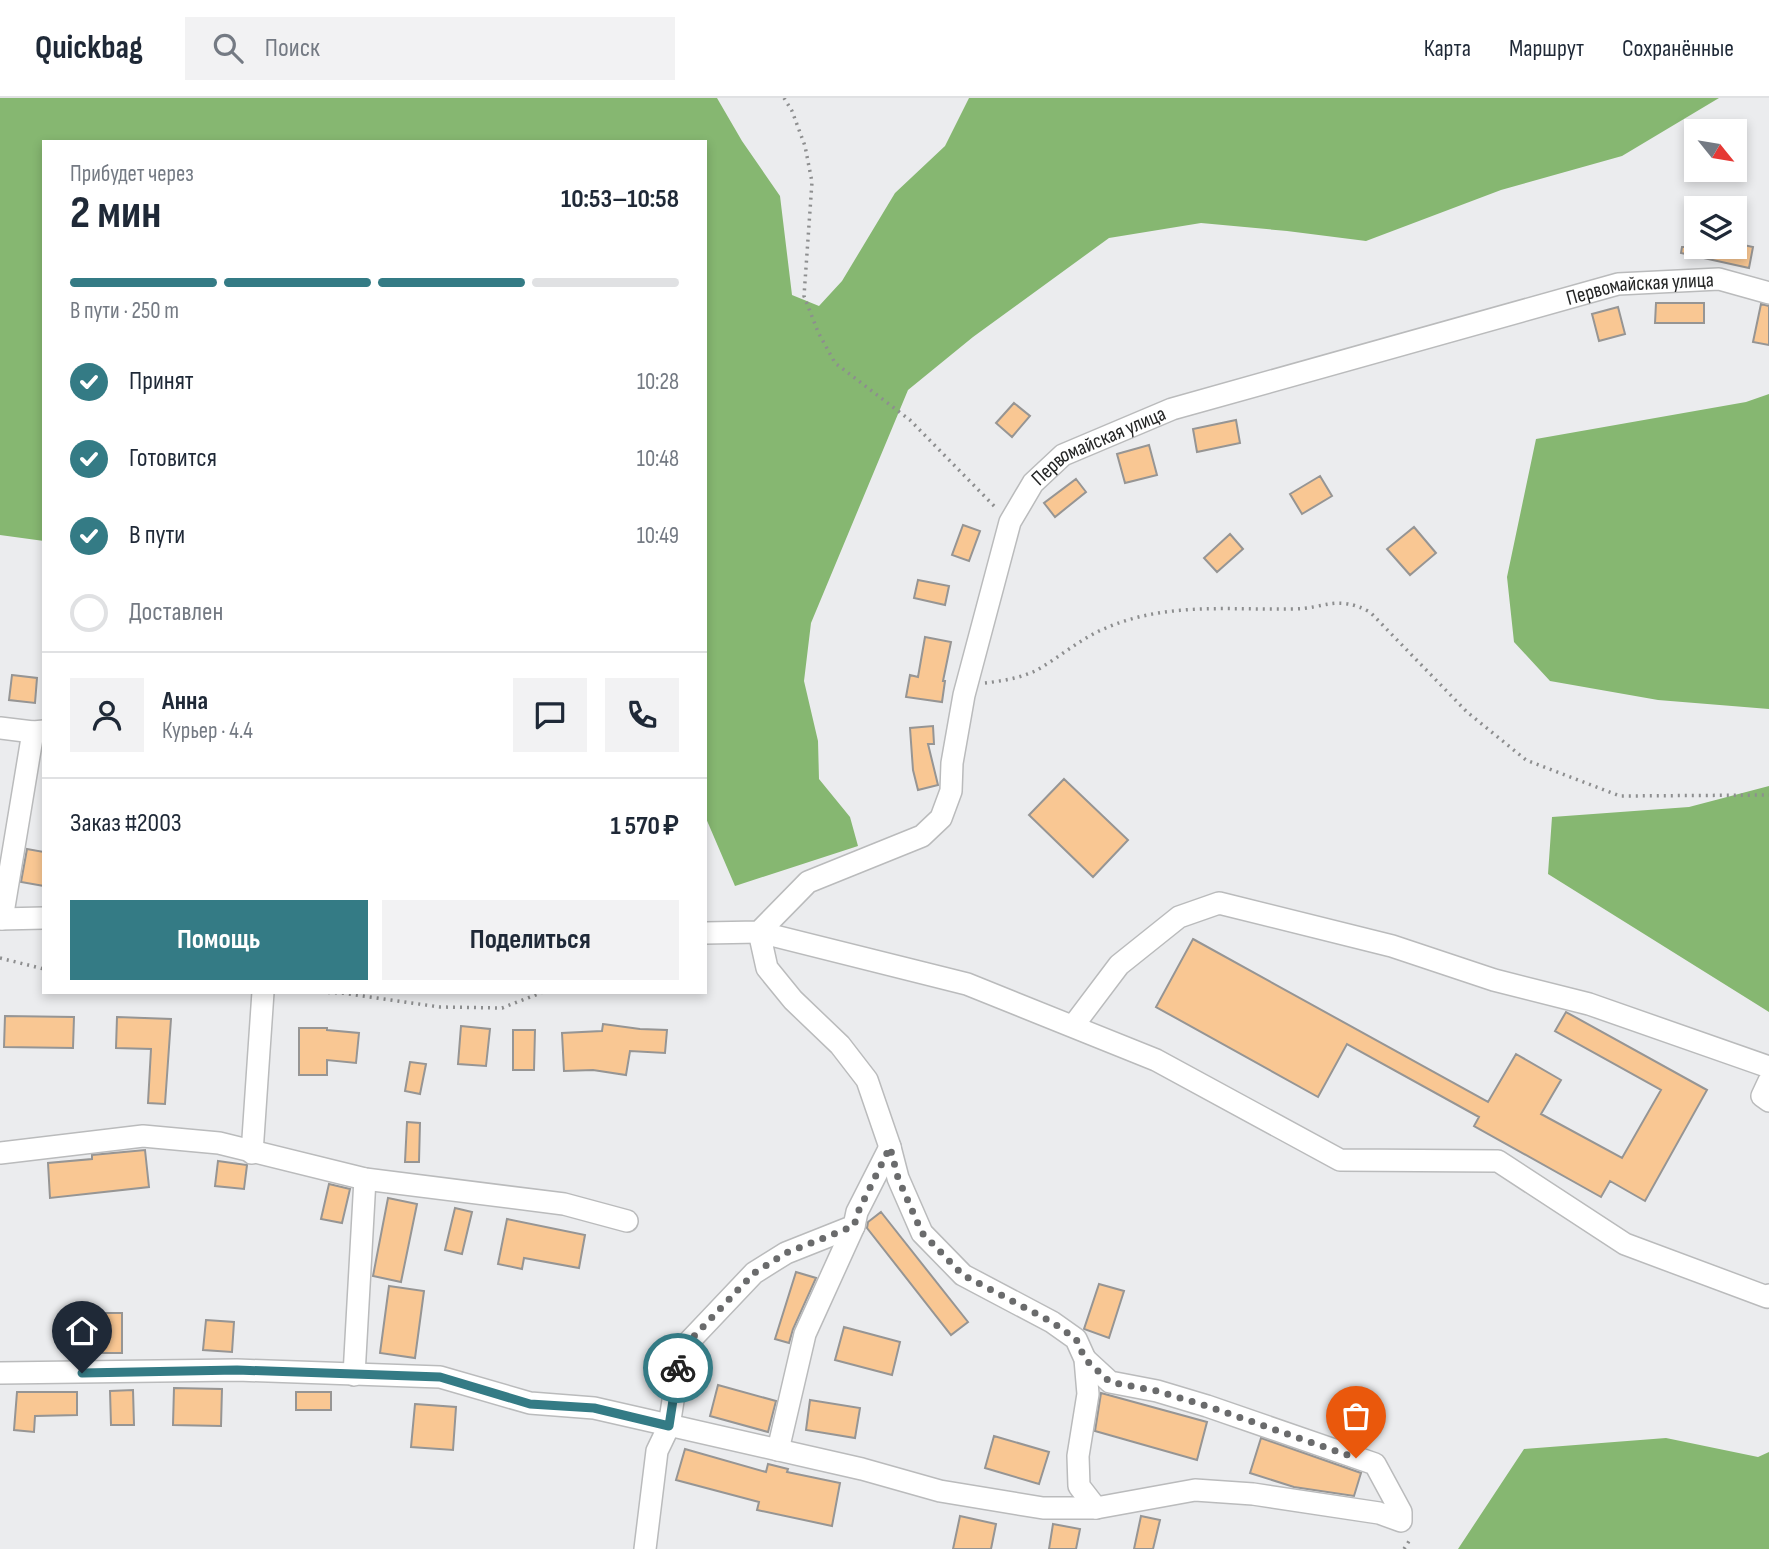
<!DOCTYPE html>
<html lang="ru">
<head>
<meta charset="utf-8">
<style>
  :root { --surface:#fff; --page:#f2f2f3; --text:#1f2937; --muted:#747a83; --line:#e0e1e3; --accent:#347b85 }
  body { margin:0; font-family:"Sofia Sans Condensed",sans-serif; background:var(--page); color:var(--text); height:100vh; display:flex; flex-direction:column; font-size:26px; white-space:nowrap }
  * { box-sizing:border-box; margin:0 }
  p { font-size:23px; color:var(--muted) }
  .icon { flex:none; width:38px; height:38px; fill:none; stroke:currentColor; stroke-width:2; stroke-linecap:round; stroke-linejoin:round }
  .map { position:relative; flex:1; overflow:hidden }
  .details { position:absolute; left:42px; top:42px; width:665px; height:854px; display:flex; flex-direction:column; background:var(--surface); border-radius:0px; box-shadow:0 4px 10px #0003 }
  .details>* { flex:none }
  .needle { width:46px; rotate:120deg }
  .fabs { position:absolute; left:1684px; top:21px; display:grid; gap:14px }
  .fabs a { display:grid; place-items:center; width:63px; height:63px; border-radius:0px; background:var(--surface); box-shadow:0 4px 10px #0003; font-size:35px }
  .pin { position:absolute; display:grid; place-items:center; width:60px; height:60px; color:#fff; margin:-72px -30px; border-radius:50% 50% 50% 0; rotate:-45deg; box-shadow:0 0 7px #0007 }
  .pin .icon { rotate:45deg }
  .courier { position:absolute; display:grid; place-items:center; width:70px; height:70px; margin:-35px; border:5px solid #347b85; border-radius:50%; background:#fff; color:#222; box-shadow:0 2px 9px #0007 }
  .headline em { font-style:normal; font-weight:700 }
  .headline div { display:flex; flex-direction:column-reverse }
  .headline { display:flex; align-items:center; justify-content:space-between; height:119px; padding:0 28px }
  h1 { font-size:46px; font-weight:700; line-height:52px }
  .bar { display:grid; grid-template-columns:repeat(4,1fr); gap:10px 7px; align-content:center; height:84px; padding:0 28px }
  .bar i { height:9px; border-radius:5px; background:var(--line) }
  .bar .current { background:var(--accent) }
  .bar p { grid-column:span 4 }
  .line { display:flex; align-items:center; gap:18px; padding:0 28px; border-top:2px solid var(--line) }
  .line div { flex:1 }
  .round { display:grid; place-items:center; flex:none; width:74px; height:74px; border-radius:0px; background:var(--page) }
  ol { padding:0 28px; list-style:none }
  li { display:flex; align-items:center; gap:21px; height:77px }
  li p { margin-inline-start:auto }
  li .icon { padding:7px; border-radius:50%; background:var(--accent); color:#fff; stroke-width:4 }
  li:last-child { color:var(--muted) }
  li i { width:38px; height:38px; border:4px solid var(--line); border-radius:50% }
  .cta { display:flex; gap:14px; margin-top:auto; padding:14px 28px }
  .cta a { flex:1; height:80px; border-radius:0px; background:var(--accent); color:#fff; font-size:28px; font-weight:700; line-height:80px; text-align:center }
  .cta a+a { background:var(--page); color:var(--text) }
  header { display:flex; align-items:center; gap:42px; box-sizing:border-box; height:98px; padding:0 35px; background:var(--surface); border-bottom:2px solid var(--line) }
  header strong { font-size:33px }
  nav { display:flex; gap:38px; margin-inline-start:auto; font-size:24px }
  .search { width:490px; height:63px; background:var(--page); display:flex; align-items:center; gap:18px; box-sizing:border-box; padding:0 24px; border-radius:0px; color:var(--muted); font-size:26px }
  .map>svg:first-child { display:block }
</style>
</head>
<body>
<header>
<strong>Quickbag</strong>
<div class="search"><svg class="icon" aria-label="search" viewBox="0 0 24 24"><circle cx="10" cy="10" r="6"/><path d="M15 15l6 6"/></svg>Поиск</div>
<nav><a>Карта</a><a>Маршрут</a><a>Сохранённые</a></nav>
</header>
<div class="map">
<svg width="1769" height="1451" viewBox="0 0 1769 1451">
  <rect width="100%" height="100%" fill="#ebecee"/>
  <path fill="#86b771" d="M0,0H717L742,43L780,98L792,197L819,208L842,183L895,95L945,48L969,0H1719L1622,58L1501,92L1366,143L1287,133L1201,125L1109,140L973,239L908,292L811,525L804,583L818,643L819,681L850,719L858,748L735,788L705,718V44H44V443L0,437Z
    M1769,296V611L1658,602L1550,583L1514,544L1507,479L1536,341L1746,304Z
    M1769,688V914L1548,776L1552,719L1689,709Z
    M1666,1340L1758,1359L1769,1354V1451H1458L1524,1351Z"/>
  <path fill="#f9c793" stroke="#969594" stroke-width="2" d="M1734,145L1753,149L1749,170L1681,155L1682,149H1734Z
    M1656,205H1704V225H1655Z
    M1761,206L1769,208V247L1753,244Z
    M1618,209L1625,236L1599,243L1592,216Z
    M1014,305L1030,318L1012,339L996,325Z
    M1236,322L1240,345L1197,354L1193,331Z
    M1149,347L1157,377L1125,385L1117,356Z
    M1320,378L1332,398L1302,416L1290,396Z
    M1076,381L1086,394L1055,419L1044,405Z
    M963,427L980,433L969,463L952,457Z
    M1414,429L1436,455L1410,477L1387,451Z
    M1230,436L1243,451L1217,474L1204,460Z
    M918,482L949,488L945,507L914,500Z
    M925,539L951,544L943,583H945L942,604L906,599L910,577L918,579Z
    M12,577L37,580L35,605L9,602Z
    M933,628L934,646H928L938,687L918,692L913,672L910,630Z
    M1064,681L1128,742L1093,779L1029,717Z
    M27,751L44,754V788L21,784Z
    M1193,841L1488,1004L1516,956L1561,982L1541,1016L1622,1060L1661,992L1555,933L1566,914L1707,992L1645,1103L1610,1083L1601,1099L1474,1028L1479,1019L1347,946L1318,999L1156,909Z
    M5,918L74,919L73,950L4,949Z
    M117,919L171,921L165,1006L148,1005L151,951L116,950Z
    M603,926L640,931L667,932L665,955L630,953L626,977L593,972L564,973L562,935L602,933Z
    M461,928L490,931L486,968L458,966Z
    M299,930H327V932L359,935L356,965L327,962V977H299Z
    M513,932H535L534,972H513Z
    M410,964L426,966L420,996L405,993Z
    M407,1024L420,1025L419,1064H405Z
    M145,1052L149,1089L50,1100L48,1065L92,1061V1057Z
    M218,1063L247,1067L244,1091L215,1088Z
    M329,1086L350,1091L342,1125L321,1121Z
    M388,1100L417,1106L401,1184L373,1178Z
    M455,1110L472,1114L462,1156L445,1152Z
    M881,1114L968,1224L951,1237L867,1130L868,1124Z
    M507,1121L585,1137L579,1170L524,1160L522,1171L498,1166Z
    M796,1174L816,1180L793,1231L789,1245L775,1241Z
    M1099,1186L1124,1193L1109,1240L1084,1231Z
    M389,1188L424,1193L415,1260L380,1255Z
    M99,1215H122V1255H100Z
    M206,1222L234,1224L232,1254L203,1252Z
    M844,1229L900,1244L892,1277L835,1262Z
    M718,1287L776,1303L768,1334L710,1318Z
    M174,1290L222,1291L221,1328L173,1327Z
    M133,1292L134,1327H111L110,1293Z
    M17,1294H77V1317L35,1318L34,1334L14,1332Z
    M296,1294H331V1312H296Z
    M1101,1295L1207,1324L1197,1362L1095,1333Z
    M810,1302L860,1310L855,1340L806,1332Z
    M415,1306L456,1309L453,1352L411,1349Z
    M994,1338L1049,1354L1039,1386L985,1370Z
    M1261,1340L1361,1375L1354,1398L1294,1389L1250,1375Z
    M685,1351L766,1374L768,1366L788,1371L787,1374L840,1385L832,1428L757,1412L759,1404L676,1382Z
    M960,1418L996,1426L991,1451H953Z
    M1141,1418L1160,1422L1153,1451H1134Z
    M1053,1426L1080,1431L1076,1451H1049Z"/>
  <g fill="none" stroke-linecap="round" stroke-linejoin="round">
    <defs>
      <g id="minor">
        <path d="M0,630L33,634L44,633"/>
        <path d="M0,821L44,820"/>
        <path d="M2,821L33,634"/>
        <path id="s1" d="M705,835L759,834L808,784L922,738L941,720L951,693L952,665L964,597L1010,424L1033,385L1063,357L1172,311L1618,186L1719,181L1769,195"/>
        <path d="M1073,928L1119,867L1179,819L1219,805L1392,848L1494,882L1589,906L1769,969"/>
        <path d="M1769,983L1762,998L1769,1003"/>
        <path d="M0,1055L143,1038L219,1045L365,1081L564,1106L627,1123"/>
        <path d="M252,1055L263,894"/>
        <path d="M0,1275L237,1272L440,1279L530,1305L594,1310L862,1371L940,1393L1043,1410H1096L1195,1392L1253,1396L1379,1415L1401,1423V1414L1375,1366L1207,1308L1157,1293L1110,1284L1085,1261"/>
        <path d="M354,1277L365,1081"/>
        <path d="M778,1352L805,1236L854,1128"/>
        <path d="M1096,1410L1079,1388L1078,1358L1088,1296L1085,1261L1076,1241L1052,1224L963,1177L922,1135L898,1080L890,1049L867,982L840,947L793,902L767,870L759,834L967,886L1156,962L1340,1062L1498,1063L1625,1146L1767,1199L1769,1197"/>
        <path d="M645,1451L657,1353L669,1328L681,1252L754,1175L786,1155L854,1128L857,1114L890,1049"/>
      </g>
    </defs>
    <use href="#minor" stroke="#babbbc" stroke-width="24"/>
    <path stroke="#8d8e8f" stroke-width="3.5" stroke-dasharray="2 5" stroke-linecap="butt" d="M784,0L792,13L805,48L812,84L804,198L818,234L835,265L910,322L996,410
      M985,585C1002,583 1021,580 1037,572C1060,559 1081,540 1106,530C1166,504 1229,512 1292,511C1325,511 1336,496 1370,514L1467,614L1526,662L1620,698L1769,697
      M0,860L44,871
      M314,894L342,895L440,909L502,910L543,894
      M1404,1451L1411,1440"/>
    <use href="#minor" stroke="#fff" stroke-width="21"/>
  </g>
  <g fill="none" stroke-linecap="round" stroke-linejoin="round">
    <path stroke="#6a6b6c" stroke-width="7" stroke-dasharray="0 12.6" d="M678,1270L681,1252L754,1175L786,1155L854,1128L858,1114L890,1049L898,1080L922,1135L963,1177L1052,1224L1076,1241L1085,1261L1110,1284L1157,1293L1207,1308L1356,1360"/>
    <path stroke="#347b85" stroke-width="9" d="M82,1275L237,1272L440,1279L530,1306L594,1310L669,1328L678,1270"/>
  </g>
  <g text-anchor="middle" stroke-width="5" stroke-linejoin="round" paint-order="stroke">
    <g font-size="21" fill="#252626" stroke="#fff">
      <text dy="7" stroke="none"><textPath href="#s1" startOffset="1267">Первомайская улица</textPath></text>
      <text dy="7" stroke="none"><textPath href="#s1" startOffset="700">Первомайская улица</textPath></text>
    </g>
  </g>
</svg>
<div class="fabs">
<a><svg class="needle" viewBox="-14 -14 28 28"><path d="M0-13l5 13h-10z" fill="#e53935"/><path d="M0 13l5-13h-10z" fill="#747a83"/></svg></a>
<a><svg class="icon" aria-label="layers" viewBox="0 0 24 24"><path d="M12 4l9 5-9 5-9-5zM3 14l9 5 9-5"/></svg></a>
</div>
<div class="pin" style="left:1356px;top:1360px;background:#ea580c"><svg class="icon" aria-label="bag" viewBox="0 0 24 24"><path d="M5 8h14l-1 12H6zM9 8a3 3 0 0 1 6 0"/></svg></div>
<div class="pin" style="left:82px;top:1275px;background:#1f2937"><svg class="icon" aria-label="home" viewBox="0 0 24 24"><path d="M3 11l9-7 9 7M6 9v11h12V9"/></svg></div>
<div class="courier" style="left:678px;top:1270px"><svg class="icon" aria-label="bike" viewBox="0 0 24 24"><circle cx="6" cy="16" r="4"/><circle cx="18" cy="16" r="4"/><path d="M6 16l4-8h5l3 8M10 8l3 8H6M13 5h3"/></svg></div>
<section class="details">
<div class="headline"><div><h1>2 мин</h1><p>Прибудет через</p></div><em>10:53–10:58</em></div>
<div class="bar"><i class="current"></i><i class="current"></i><i class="current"></i><i></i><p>В пути · 250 m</p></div>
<ol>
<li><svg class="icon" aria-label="check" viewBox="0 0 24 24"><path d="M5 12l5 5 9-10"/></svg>Принят<p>10:28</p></li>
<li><svg class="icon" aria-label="check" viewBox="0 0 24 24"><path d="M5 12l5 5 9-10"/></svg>Готовится<p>10:48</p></li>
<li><svg class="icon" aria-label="check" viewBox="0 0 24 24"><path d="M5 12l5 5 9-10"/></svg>В пути<p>10:49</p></li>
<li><i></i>Доставлен</li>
</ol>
<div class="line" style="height:126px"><a class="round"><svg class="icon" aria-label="person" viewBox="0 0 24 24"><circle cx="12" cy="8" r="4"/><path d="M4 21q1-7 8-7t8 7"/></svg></a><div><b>Анна</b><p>Курьер · 4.4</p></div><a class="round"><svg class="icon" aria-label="chat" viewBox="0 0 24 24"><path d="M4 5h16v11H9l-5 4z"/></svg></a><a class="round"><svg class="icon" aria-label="phone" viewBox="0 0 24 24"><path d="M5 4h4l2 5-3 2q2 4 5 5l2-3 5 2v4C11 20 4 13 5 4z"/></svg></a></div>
<div class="line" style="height:91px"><div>Заказ #2003</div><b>1 570 ₽</b></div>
<div class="cta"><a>Помощь</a><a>Поделиться</a></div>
</section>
</div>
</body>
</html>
